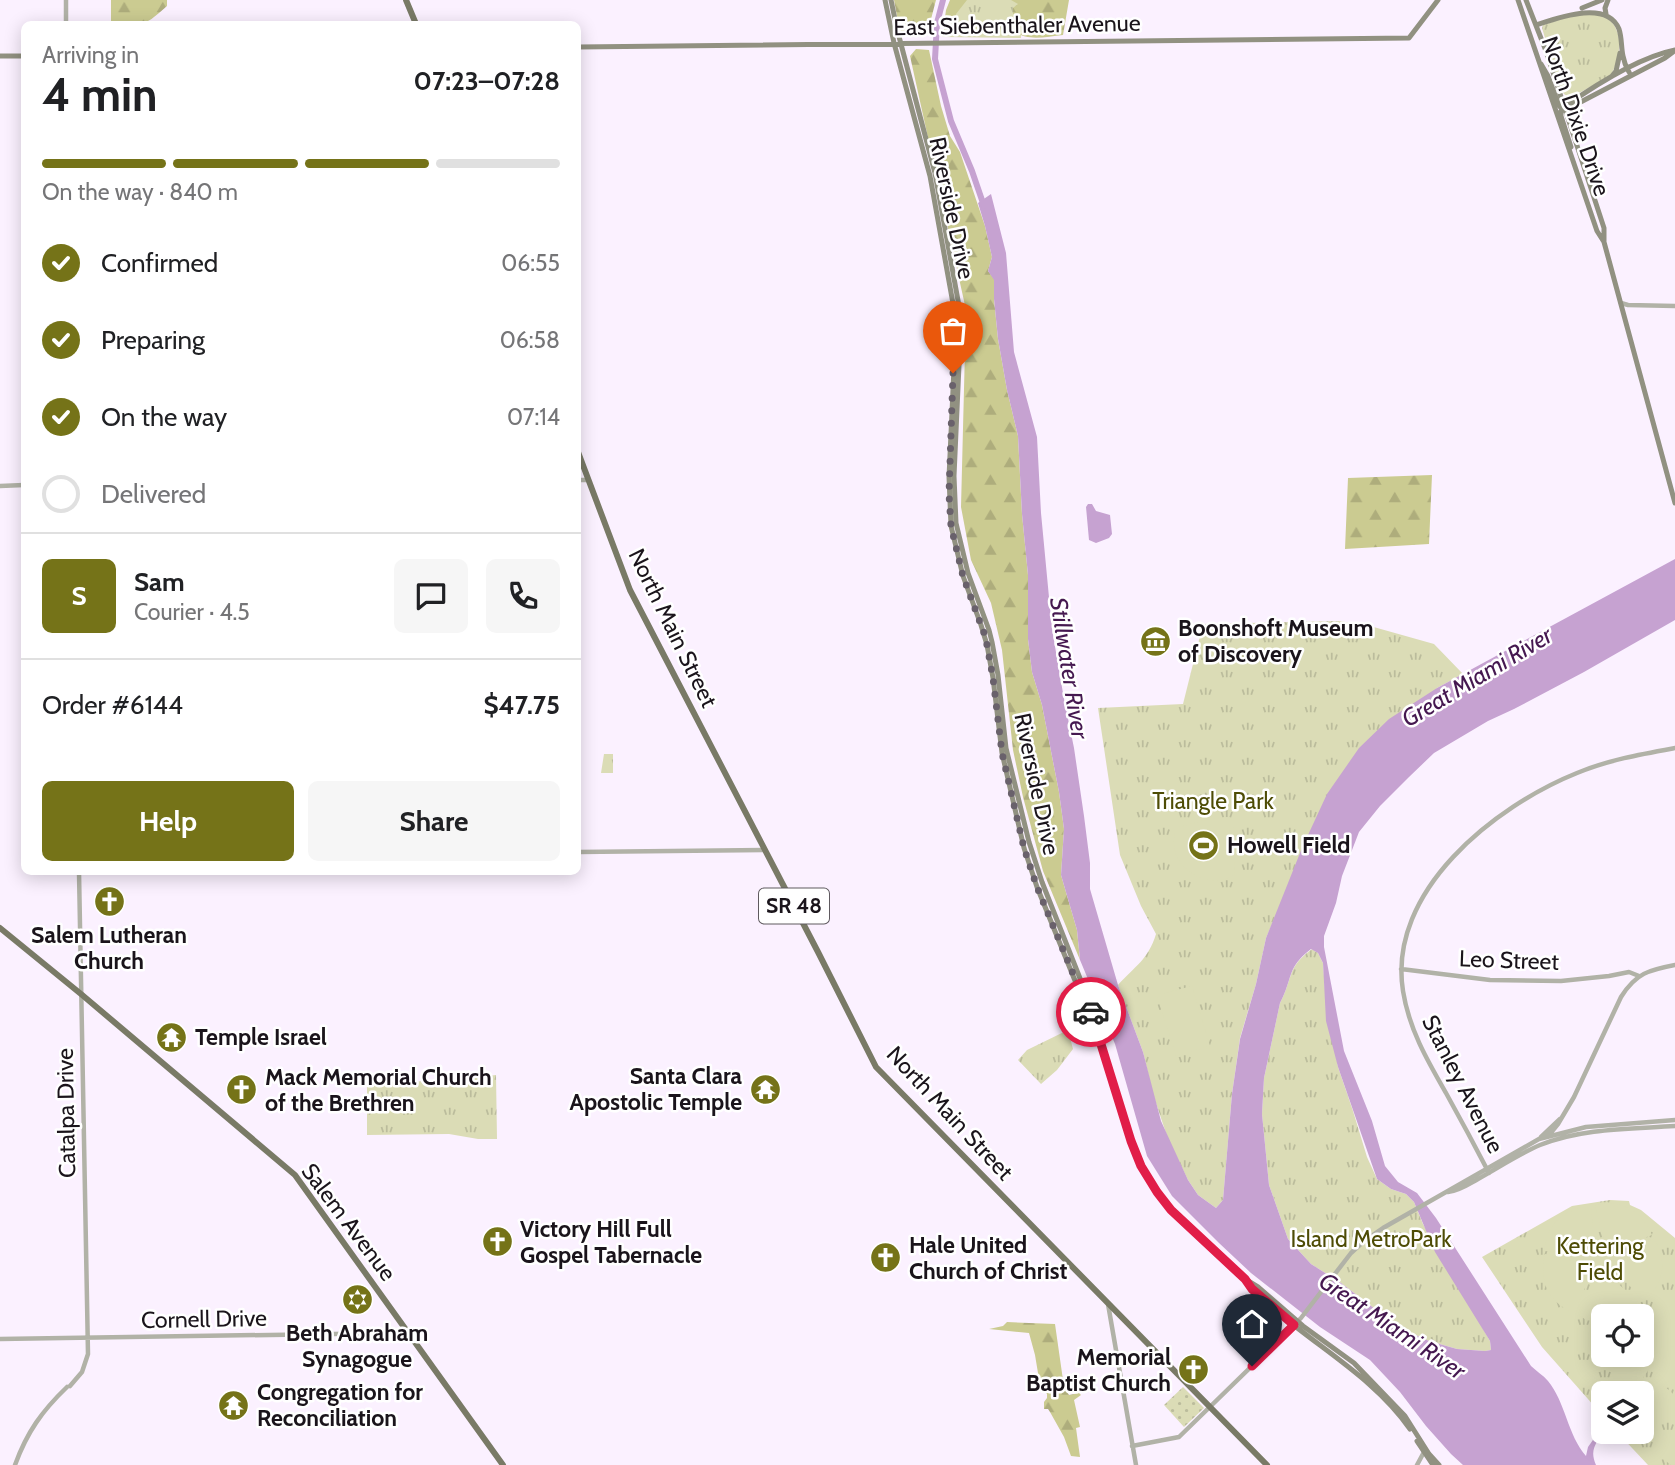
<!DOCTYPE html>
<html lang="en">
<head>
<meta charset="utf-8">
<style>
  :root { --surface:#fff; --page:#f6f6f6; --text:#202124; --muted:#757577; --line:#e0e0e0; --accent:#757318 }
  body { margin:0; font-family:Cabin,sans-serif; background:var(--page); color:var(--text); height:100vh; display:flex; flex-direction:column; font-size:26px; white-space:nowrap }
  * { box-sizing:border-box; margin:0 }
  p { font-size:23px; color:var(--muted) }
  .icon { flex:none; width:38px; height:38px; fill:none; stroke:currentColor; stroke-width:2; stroke-linecap:round; stroke-linejoin:round }
  .map { position:relative; flex:1; overflow:hidden }
  .sheet { position:absolute; left:21px; top:21px; width:560px; height:854px; display:flex; flex-direction:column; background:var(--surface); border-radius:10px; box-shadow:0 4px 18px #0003 }
  .sheet>* { flex:none }
  .controls { position:absolute; left:1591px; top:1304px; display:grid; gap:14px }
  .controls a { display:grid; place-items:center; width:63px; height:63px; border-radius:10px; background:var(--surface); box-shadow:0 4px 18px #0003; font-size:35px }
  .pin { position:absolute; display:grid; place-items:center; width:60px; height:60px; color:#fff; margin:-72px -30px; border-radius:50% 50% 50% 0; rotate:-45deg; box-shadow:0 0 7px #0007 }
  .pin .icon { rotate:45deg }
  .courier { position:absolute; display:grid; place-items:center; width:70px; height:70px; margin:-35px; border:5px solid #e11d48; border-radius:50%; background:#fff; color:#222; box-shadow:0 2px 9px #0007 }
  .summary em { font-style:normal; font-weight:700 }
  .summary div { display:flex; flex-direction:column-reverse }
  .summary { display:flex; align-items:center; justify-content:space-between; height:119px; padding:0 21px }
  h1 { font-size:46px; font-weight:700; line-height:52px }
  .bar { display:grid; grid-template-columns:repeat(4,1fr); gap:10px 7px; align-content:center; height:84px; padding:0 21px }
  .bar i { height:9px; border-radius:5px; background:var(--line) }
  .bar .on { background:var(--accent) }
  .bar p { grid-column:span 4 }
  .line { display:flex; align-items:center; gap:18px; padding:0 21px; border-top:2px solid var(--line) }
  .line div { flex:1 }
  .round { display:grid; place-items:center; flex:none; width:74px; height:74px; border-radius:10px; background:var(--page) }
  ol { padding:0 21px; list-style:none }
  li { display:flex; align-items:center; gap:21px; height:77px }
  li p { margin-inline-start:auto }
  li .icon { padding:7px; border-radius:50%; background:var(--accent); color:#fff; stroke-width:4 }
  li:last-child { color:var(--muted) }
  li i { width:38px; height:38px; border:4px solid var(--line); border-radius:50% }
  .button { display:flex; gap:14px; margin-top:auto; padding:14px 21px }
  .button a { flex:1; height:80px; border-radius:10px; background:var(--accent); color:#fff; font-size:28px; font-weight:700; line-height:80px; text-align:center }
  .button a+a { background:var(--page); color:var(--text) }
  .map>svg:first-child { display:block }
</style>
</head>
<body>
<div class="map">
<svg width="1675" height="1465" viewBox="0 0 1675 1465">
  <defs>
    <pattern id="grass-tufts" width="24" height="20" patternUnits="userSpaceOnUse" patternTransform="scale(1.75)"><rect width="24" height="20" fill="#dbdcb6"/><path d="M3 7l-1-3M5 7V3M7 7l1-3M15 17l-1-3M17 17v-4M19 17l1-3" fill="none" stroke="#bbbc9c"/></pattern>
    <pattern id="forest-firs" width="22" height="20" patternUnits="userSpaceOnUse" patternTransform="scale(1.75)"><rect width="22" height="20" fill="#cbcb91"/><path d="M5 1l3.5 6h-7zM16 11l3.5 6h-7z" fill="#aead7c"/></pattern>
    <pattern id="garden-dots" width="8" height="8" patternUnits="userSpaceOnUse" patternTransform="scale(1.75)"><rect width="8" height="8" fill="#dbdcb6"/><path d="M2 2h.1M6 6h.1" fill="none" stroke="#bbbc9c" stroke-width="1.8" stroke-linecap="round"/></pattern>
  </defs>
  <rect width="100%" height="100%" fill="#fbf1ff"/>
  <path fill="url(#grass-tufts)" fill-rule="evenodd" d="M952,0H1022L1021,38L942,37Z
    M1582,12L1604,15C1608,19 1614,23 1616,29C1623,42 1618,64 1610,76L1581,92L1567,96L1564,94L1560,88L1542,28L1543,25Z
    M1338,621L1363,624L1434,644L1463,674L1437,688L1281,903L1266,938L1256,984L1240,1038L1232,1094L1223,1200L1216,1208L1198,1195L1188,1180L1168,1139L1153,1094L1143,1052L1118,985C1135,966 1148,960 1156,934L1141,906L1120,855L1098,708L1183,704L1203,624Z
    M604,754H613V773H601Z
    M1312,949L1318,953L1323,963L1325,990L1338,1067L1353,1111L1367,1157L1377,1179L1391,1189L1406,1194L1414,1202L1423,1224L1490,1341L1491,1350L1485,1351L1457,1349L1429,1341L1400,1328L1341,1283L1311,1264L1288,1239L1269,1185L1262,1114L1264,1078L1280,1003C1293,979 1286,968 1312,949Z
    M1068,1030L1073,1049L1057,1070L1041,1084L1018,1060L1027,1050Z
    M496,1075L497,1139H478L449,1134L367,1135V1082L440,1081Z
    M1610,1200L1629,1201L1630,1205L1641,1210L1675,1238V1465H1648L1617,1432H1642V1393H1603V1416L1542,1347L1482,1257L1572,1206ZM1603,1316H1642V1354H1603Z"/>
  <path fill="url(#forest-firs)" d="M111,0H167V6C143,28 142,25 111,24Z
    M894,0H936L930,23L923,29L921,37H915L912,32L901,31L899,27Z
    M950,0H967L956,14V20L951,21L945,17L946,10Z
    M1011,0H1069L1063,35C1043,37 1019,44 1009,23L1013,17V8L1018,4Z
    M916,49L929,50L941,106L950,136L960,152L985,226L992,257L988,271L995,280L994,299L998,339L1007,390L1018,436L1022,514L1028,575V639L1032,672L1042,705L1059,792L1064,829L1061,875L1077,930L1080,960L1043,871L1023,797L1013,750L1002,650L991,603L971,560L961,507L966,310L910,56Z
    M1432,475L1429,544L1345,549L1348,478Z
    M1007,1322L1055,1324L1064,1387L1069,1395L1079,1393L1081,1395L1074,1400L1080,1427L1076,1428L1080,1457L1071,1456L1064,1437L1050,1412L1048,1409H1044V1402L1047,1398V1394L1043,1390V1385L1039,1379L1035,1355L1029,1333L989,1329L1003,1326Z"/>
  <path fill="url(#garden-dots)" d="M1183,1387L1204,1408L1184,1427L1164,1405Z"/>
  <path fill="#dbdcb6" d="M1228,817L1232,820L1235,841L1234,875C1231,876 1228,878 1224,880C1205,885 1179,870 1175,851C1173,843 1174,836 1176,828L1209,819Z
    M1192,986L1210,1046L1176,1056L1157,995Z
    M1612,1203C1632,1207 1644,1216 1652,1235L1607,1252L1595,1205Z
    M1583,1207H1591L1595,1252L1590,1255L1544,1251C1548,1225 1558,1214 1583,1207Z
    M1654,1238C1668,1261 1664,1285 1643,1302L1614,1267L1615,1260Z
    M1545,1254L1594,1266L1574,1314C1548,1300 1539,1284 1545,1254Z
    M1604,1271L1642,1305L1629,1316H1603V1323L1586,1320L1579,1315L1594,1285Z
    M1675,1301V1339H1656C1658,1323 1662,1312 1675,1301Z
    M1643,1321C1655,1340 1657,1366 1639,1382C1650,1381 1670,1385 1675,1398C1675,1402 1675,1410 1675,1415L1643,1426L1642,1423V1393H1632L1630,1388L1636,1384L1629,1387L1601,1353V1350L1603,1346V1354H1642Z
    M1656,1346L1675,1347V1387C1660,1376 1656,1364 1656,1346Z
    M1675,1427V1465H1671L1655,1453Z"/>
  <path fill="#c6a2d1" fill-rule="evenodd" d="M991,194L1006,253L1014,352L1037,437L1041,513L1052,629L1064,699L1074,748L1084,816L1090,863V889L1118,985L1143,1052L1161,1121L1188,1180L1198,1195L1216,1208L1223,1200L1232,1094L1240,1039L1256,984L1266,938L1302,848L1327,794L1359,748L1389,719L1437,688L1675,559V620L1584,672L1514,709L1488,721L1434,753L1409,777L1380,806L1359,832L1342,876L1336,903L1324,936V947L1344,1051L1372,1121L1385,1166L1398,1182L1417,1193L1436,1218L1531,1366C1536,1371 1543,1375 1548,1381C1565,1401 1568,1436 1586,1456L1588,1447L1595,1437L1598,1440C1592,1450 1592,1455 1596,1465H1463L1451,1454L1426,1426L1400,1392L1370,1360L1320,1327L1251,1273L1219,1243L1172,1196L1147,1156L1115,1044L1080,960L1077,930L1061,875L1064,829L1059,792L1042,705L1032,672L1028,639V575L1022,514L1018,436L1007,390L998,339L994,299V280L988,271L992,257L985,226L978,203ZM1311,949L1318,953L1323,963L1326,1021L1338,1067L1377,1179L1391,1189L1406,1194L1414,1202L1435,1252L1490,1341L1491,1350L1485,1351L1457,1349L1429,1341L1400,1328L1341,1283L1311,1264L1288,1239L1269,1185L1262,1114L1264,1078L1280,1003C1293,979 1286,968 1311,949Z
    M1088,504H1092L1096,511L1110,515L1112,534L1109,538L1096,543L1089,540L1086,507Z"/>
  <g fill="none" stroke-linecap="round" stroke-linejoin="round">
    <path stroke="#c6a2d1" stroke-width="6" d="M943,0L937,23L935,59L951,121L972,171L984,206"/>
    <path stroke="#b1b2a7" stroke-width="4.5" d="M66,0V24
      M1621,303L1628,305L1675,306
      M578,480H588
      M0,486L24,485
      M578,852L765,850
      M1401,969L1490,980L1561,981L1609,976L1629,972L1639,976
      M1549,1135L1558,1124L1574,1097L1621,997C1636,973 1649,970 1675,965
      M1541,1137L1560,1119
      M1489,1173C1475,1146 1461,1120 1446,1093C1427,1060 1409,1029 1403,991C1387,891 1495,806 1577,773C1608,760 1642,754 1675,748
      M1448,1192C1459,1191 1469,1184 1478,1179C1498,1168 1519,1154 1540,1145C1582,1128 1630,1129 1675,1126
      M1108,1304L1136,1465
      M0,1339L396,1333L407,1331
      M70,1386L82,1372L88,1354L79,872
      M1132,1446L1179,1437L1301,1318L1351,1253L1364,1241L1383,1228L1539,1139L1586,1127L1675,1120
      M15,1465C27,1432 42,1411 67,1387
      M1417,1465L1424,1452"/>
    <path stroke="#919181" stroke-width="5" d="M885,0L894,43L930,176L954,309L955,346L949,477L951,526L963,576L981,625L987,645L993,678L1002,753L1024,848L1037,887L1078,988L1084,994
      M891,0L897,29L935,173L959,306L960,343L954,476L956,523L968,573L989,630L992,642L998,675L1006,748L1029,842L1042,882L1083,986L1084,994L1097,1029L1127,1130L1141,1166L1157,1192L1171,1210L1245,1279L1258,1287L1303,1326L1354,1363L1405,1416L1429,1454L1439,1465
      M1518,0L1597,231L1604,242L1675,503
      M1526,0L1546,51L1604,228V242
      M1582,8L1602,0
      M1606,14L1605,8L1608,0
      M1536,25C1560,17 1607,0 1619,29C1622,38 1621,47 1623,56C1624,62 1626,67 1629,72
      M578,47L1409,38L1438,0
      M0,56H24
      M1541,64L1548,76L1558,103L1560,107H1564
      M1612,76L1616,71L1620,53
      M1564,107C1594,86 1640,57 1675,50
      M1564,107L1561,111V116L1571,147
      M1567,107L1573,106L1665,58L1673,52
      M1247,1282C1257,1296 1273,1307 1286,1319C1329,1354 1378,1383 1410,1429
      M1417,1441L1433,1465"/>
    <path stroke="#797a66" stroke-width="6" d="M406,0L416,24
      M578,452L630,590L818,952L876,1067L1267,1465
      M0,928L81,994L295,1175L503,1465"/>
  </g>
  <g fill="none" stroke-linecap="round" stroke-linejoin="round">
    <path stroke="#69616b" stroke-width="7" stroke-dasharray="0 12.6" d="M953,373L949,494L951,526L963,576L984,633L987,645L993,678L1002,753L1024,848L1037,887L1079,988L1084,994L1091,1012"/>
    <path stroke="#e11d48" stroke-width="9" d="M1091,1012L1131,1141L1141,1166L1157,1192L1171,1210L1245,1279L1252,1289L1294,1325L1252,1366"/>
  </g>
  <defs>
    <symbol id="museum-disc" viewBox="-11 -11 22 22"><circle r="9.5" fill="#757318" stroke="#fff"/><path d="M0-6L6-3V-2H-6V-3ZM-5-1h2V3h-2ZM-1-1h2V3h-2ZM3-1h2V3H3ZM-6 4H6V6H-6Z" fill="#fff"/></symbol>
    <symbol id="stadium-disc" viewBox="-11 -11 22 22"><circle r="9.5" fill="#757318" stroke="#fff"/><path d="M0-5a6.5 5 0 1 0 0 10a6.5 5 0 1 0 0-10ZM-3.5-1.8h7v3.6h-7Z" fill="#fff"/></symbol>
    <symbol id="church-disc" viewBox="-11 -11 22 22"><circle r="9.5" fill="#757318" stroke="#fff"/><path d="M-1.2-6h2.4v3.5h3.3v2.4h-3.3V6h-2.4V-.1h-3.3v-2.4h3.3Z" fill="#fff"/></symbol>
    <symbol id="temple-disc" viewBox="-11 -11 22 22"><circle r="9.5" fill="#757318" stroke="#fff"/><path d="M0-6L5-2H3V0L6.5 2.5H4V6H1.5V3h-3V6H-4V2.5H-6.5L-3 0V-2H-5Z" fill="#fff"/></symbol>
    <symbol id="synagogue-disc" viewBox="-11 -11 22 22"><circle r="9.5" fill="#757318" stroke="#fff"/><path d="M0-6.5L5.6 3.2H-5.6ZM0 6.5L5.6-3.2H-5.6Z" fill="#fff"/></symbol>
  </defs>
  <g fill-rule="evenodd">
    <use href="#museum-disc" x="1138" y="624" width="35" height="35"/>
    <use href="#stadium-disc" x="1186" y="828" width="35" height="35"/>
    <use href="#church-disc" x="92" y="884" width="35" height="35"/>
    <use href="#temple-disc" x="154" y="1020" width="35" height="35"/>
    <use href="#temple-disc" x="748" y="1072" width="35" height="35"/>
    <use href="#church-disc" x="224" y="1072" width="35" height="35"/>
    <use href="#church-disc" x="480" y="1224" width="35" height="35"/>
    <use href="#church-disc" x="868" y="1240" width="35" height="35"/>
    <use href="#synagogue-disc" x="340" y="1282" width="35" height="35"/>
    <use href="#church-disc" x="1176" y="1352" width="35" height="35"/>
    <use href="#temple-disc" x="216" y="1388" width="35" height="35"/>
  </g>
  <g text-anchor="middle" stroke-width="5" stroke-linejoin="round" paint-order="stroke">
    <rect fill="#fff" stroke="#5f5a5f" stroke-width="2" x="759" y="888.5" width="70" height="35" rx="5"/>
    <g font-size="21" font-weight="bold" fill="#1a141b">
      <text x="794" y="913">SR 48</text>
    </g>
    <g font-size="23" fill="#1a141b" stroke="#fff">
      <text transform="translate(1017 25) rotate(-1)" y="8">East Siebenthaler Avenue</text>
      <text transform="translate(1576 116) rotate(71)" y="8">North Dixie Drive</text>
      <text transform="translate(952 208) rotate(78)" y="8">Riverside Drive</text>
      <text transform="translate(673 628) rotate(64)" y="8">North Main Street</text>
      <text transform="translate(1037 784) rotate(78)" y="8">Riverside Drive</text>
      <text transform="translate(1509 960) rotate(2)" y="8">Leo Street</text>
      <text transform="translate(1463 1084) rotate(63)" y="8">Stanley Avenue</text>
      <text transform="translate(66 1113) rotate(-91)" y="8">Catalpa Drive</text>
      <text transform="translate(950 1113) rotate(47)" y="8">North Main Street</text>
      <text transform="translate(349 1222) rotate(53)" y="8">Salem Avenue</text>
      <text transform="translate(204 1319) rotate(-1)" y="8">Cornell Drive</text>
    </g>
    <g font-size="23" font-weight="bold" fill="#1a141b" stroke="#fff" text-anchor="start">
      <text x="1178" y="636">Boonshoft Museum<tspan x="1178" dy="26">of Discovery</tspan></text>
      <text x="1227" y="853">Howell Field</text>
      <text x="109" y="943" text-anchor="middle">Salem Lutheran<tspan x="109" dy="26">Church</tspan></text>
      <text x="195" y="1045">Temple Israel</text>
      <text x="742" y="1084" text-anchor="end">Santa Clara<tspan x="742" dy="26">Apostolic Temple</tspan></text>
      <text x="265" y="1085">Mack Memorial Church<tspan x="265" dy="26">of the Brethren</tspan></text>
      <text x="520" y="1237">Victory Hill Full<tspan x="520" dy="26">Gospel Tabernacle</tspan></text>
      <text x="909" y="1253">Hale United<tspan x="909" dy="26">Church of Christ</tspan></text>
      <text x="357" y="1341" text-anchor="middle">Beth Abraham<tspan x="357" dy="26">Synagogue</tspan></text>
      <text x="1171" y="1365" text-anchor="end">Memorial<tspan x="1171" dy="26">Baptist Church</tspan></text>
      <text x="257" y="1400">Congregation for<tspan x="257" dy="26">Reconciliation</tspan></text>
    </g>
    <g font-size="23" fill="#4e4c05" stroke="#fff">
      <text x="1213" y="809">Triangle Park</text>
      <text x="1371" y="1247">Island MetroPark</text>
      <text x="1600" y="1254">Kettering<tspan x="1600" dy="26">Field</tspan></text>
    </g>
    <g font-size="24" font-style="italic" fill="#451850" stroke="#fff">
      <text transform="translate(1069 668) rotate(81)" y="8">Stillwater River</text>
      <text transform="translate(1477 677) rotate(-31)" y="8">Great Miami River</text>
      <text transform="translate(1392 1326) rotate(34)" y="8">Great Miami River</text>
    </g>
  </g>
</svg>
<div class="controls">
<a><svg class="icon" aria-label="locate" viewBox="0 0 24 24"><circle cx="12" cy="12" r="6"/><path d="M12 2v4M12 18v4M2 12h4M18 12h4"/></svg></a>
<a><svg class="icon" aria-label="layers" viewBox="0 0 24 24"><path d="M12 4l9 5-9 5-9-5zM3 14l9 5 9-5"/></svg></a>
</div>
<div class="pin" style="left:953px;top:373px;background:#ea580c"><svg class="icon" aria-label="bag" viewBox="0 0 24 24"><path d="M5 8h14l-1 12H6zM9 8a3 3 0 0 1 6 0"/></svg></div>
<div class="pin" style="left:1252px;top:1366px;background:#1f2937"><svg class="icon" aria-label="home" viewBox="0 0 24 24"><path d="M3 11l9-7 9 7M6 9v11h12V9"/></svg></div>
<div class="courier" style="left:1091px;top:1012px"><svg class="icon" aria-label="car" viewBox="0 0 24 24"><path d="M5 17H2v-5l4-1 3-4h7l3 4 3 1v5h-3M9 17h6M6 11h13"/><circle cx="7" cy="17" r="2"/><circle cx="17" cy="17" r="2"/></svg></div>
<section class="sheet">
<div class="summary"><div><h1>4 min</h1><p>Arriving in</p></div><em>07:23–07:28</em></div>
<div class="bar"><i class="on"></i><i class="on"></i><i class="on"></i><i></i><p>On the way · 840 m</p></div>
<ol>
<li><svg class="icon" aria-label="check" viewBox="0 0 24 24"><path d="M5 12l5 5 9-10"/></svg>Confirmed<p>06:55</p></li>
<li><svg class="icon" aria-label="check" viewBox="0 0 24 24"><path d="M5 12l5 5 9-10"/></svg>Preparing<p>06:58</p></li>
<li><svg class="icon" aria-label="check" viewBox="0 0 24 24"><path d="M5 12l5 5 9-10"/></svg>On the way<p>07:14</p></li>
<li><i></i>Delivered</li>
</ol>
<div class="line" style="height:126px"><b class="round" style="background:var(--accent);color:#fff">S</b><div><b>Sam</b><p>Courier · 4.5</p></div><a class="round"><svg class="icon" aria-label="chat" viewBox="0 0 24 24"><path d="M4 5h16v11H9l-5 4z"/></svg></a><a class="round"><svg class="icon" aria-label="phone" viewBox="0 0 24 24"><path d="M5 4h4l2 5-3 2q2 4 5 5l2-3 5 2v4C11 20 4 13 5 4z"/></svg></a></div>
<div class="line" style="height:91px"><div>Order #6144</div><b>$47.75</b></div>
<div class="button"><a>Help</a><a>Share</a></div>
</section>
</div>
</body>
</html>
